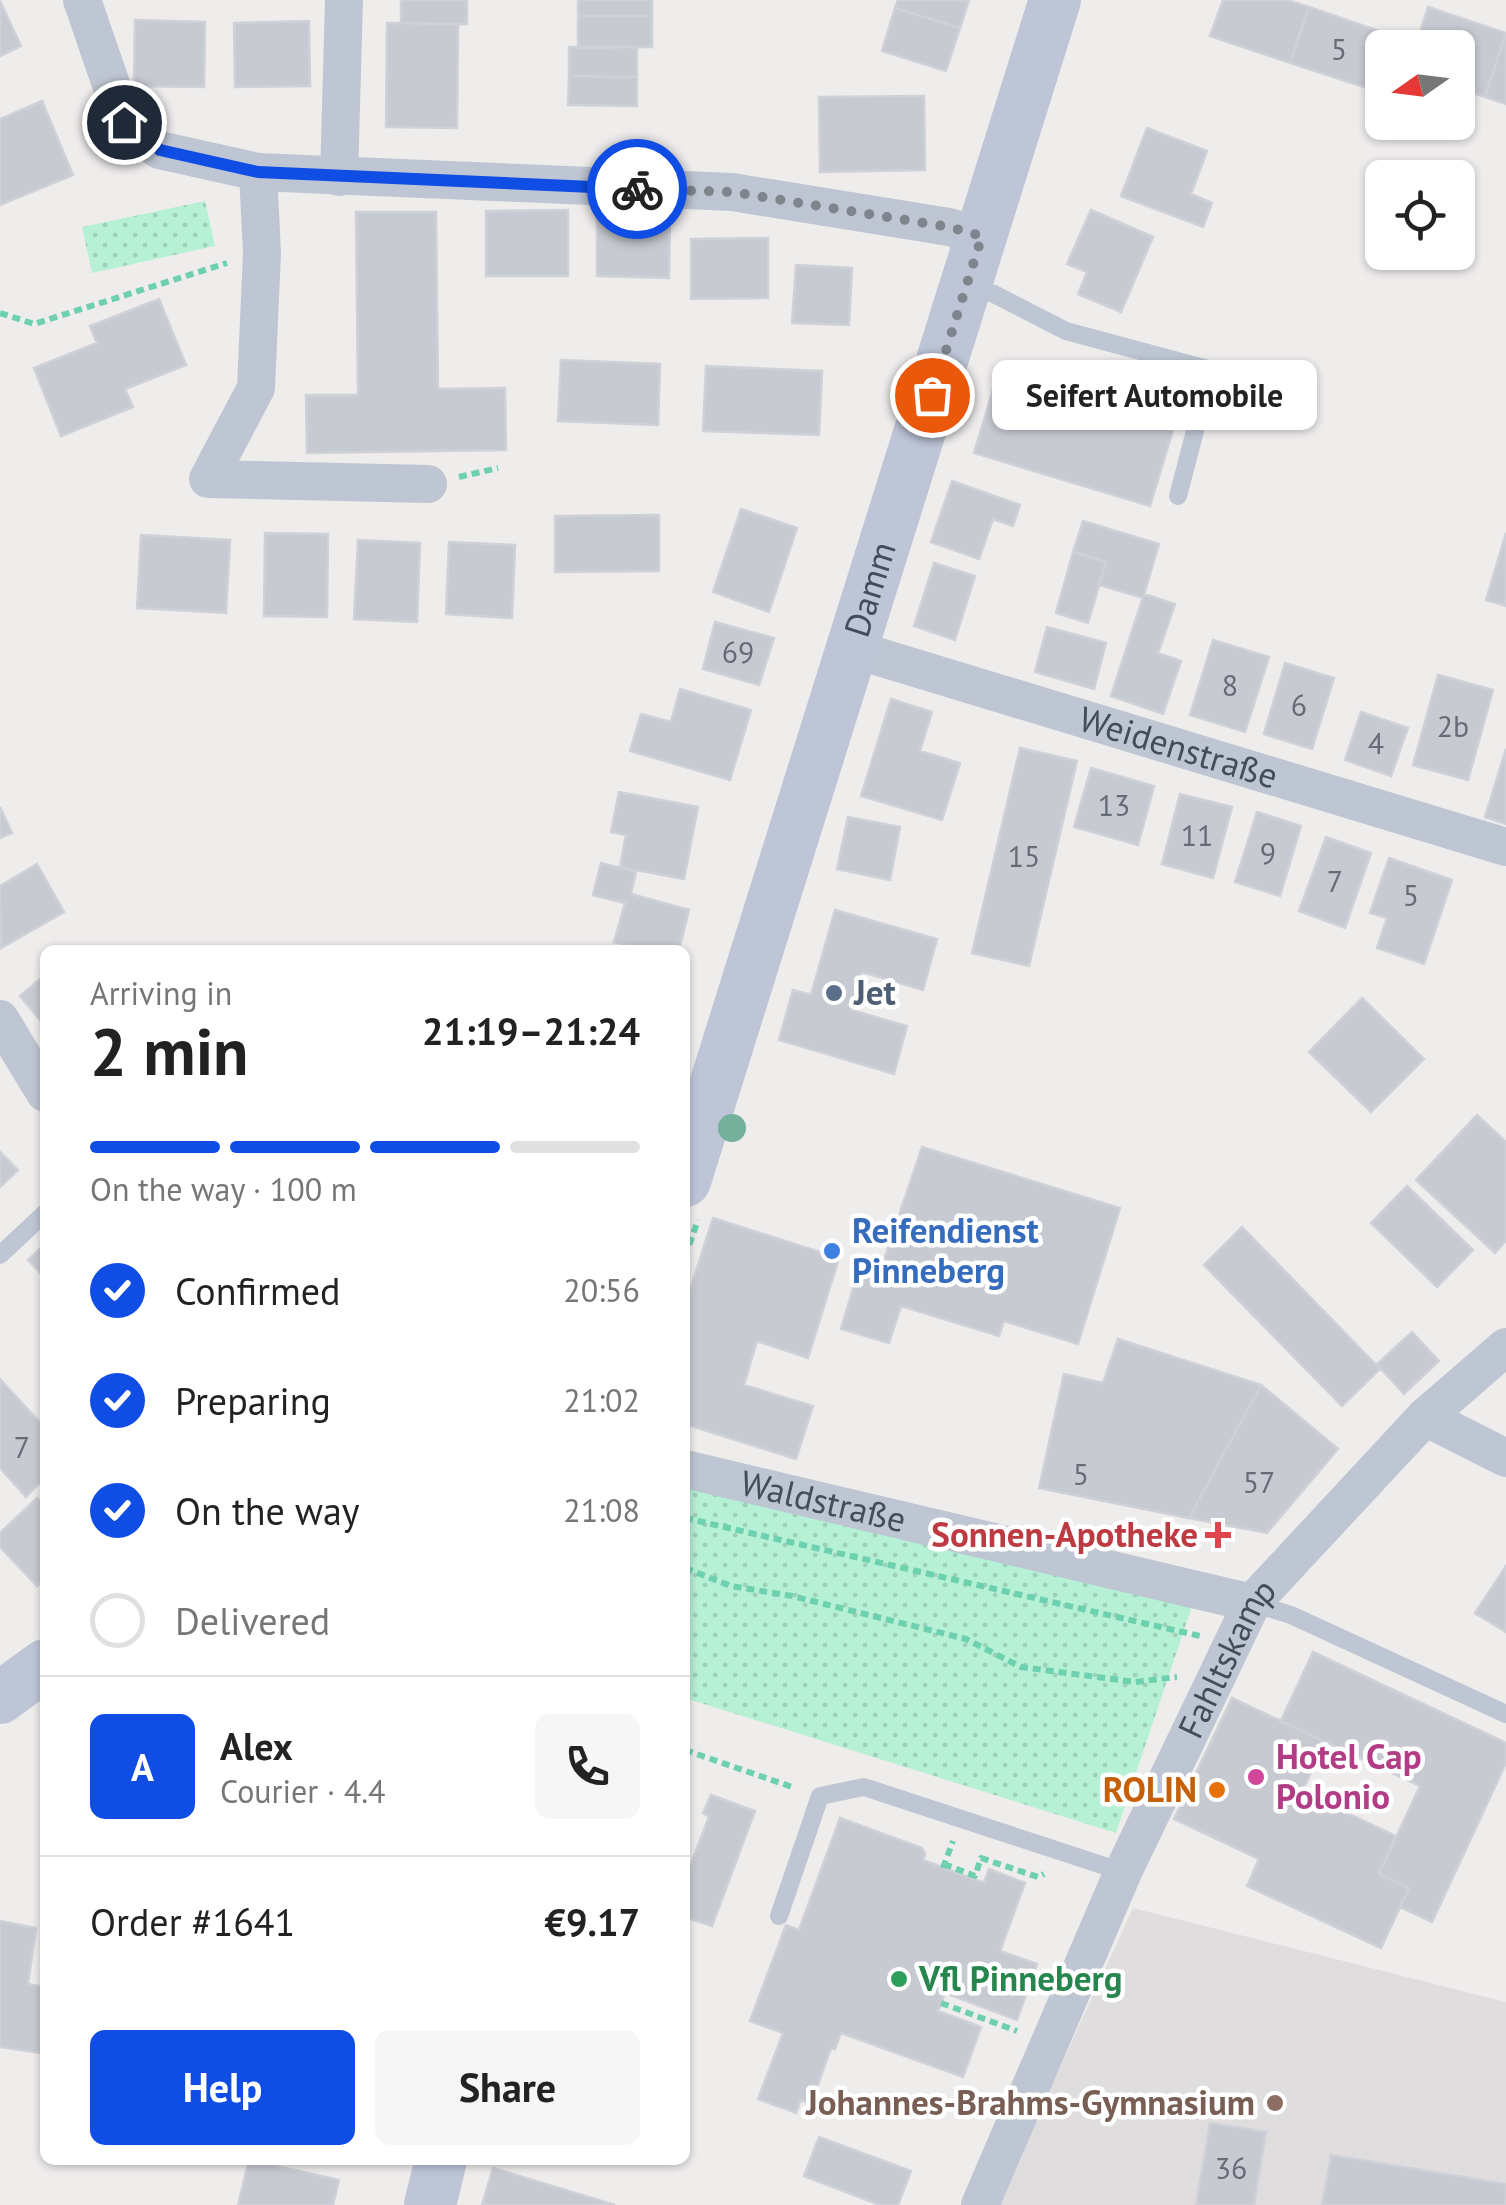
<!DOCTYPE html>
<html lang="en">
<head>
<meta charset="utf-8">
<style>
  :root { --surface:#fff; --page:#f6f6f6; --text:#222; --muted:#767676; --line:#e0e0e0; --accent:#0f4de5 }
  body { margin:0; font-family:"PT Sans",sans-serif; background:var(--page); color:var(--text); height:100vh; display:flex; flex-direction:column; font-size:38px; white-space:nowrap }
  * { box-sizing:border-box; margin:0 }
  p { font-size:32px; color:var(--muted) }
  .icon { flex:none; width:55px; height:55px; fill:none; stroke:currentColor; stroke-width:2; stroke-linecap:round; stroke-linejoin:round }
  .map { position:relative; flex:1; overflow:hidden }
  .details { position:absolute; left:40px; top:945px; width:650px; height:1220px; display:flex; flex-direction:column; background:var(--surface); border-radius:15px; box-shadow:0 2px 8px #0004 }
  .details>* { flex:none }
  .needle { width:65px; rotate:256deg }
  .buttons { position:absolute; left:1365px; top:30px; display:grid; gap:20px }
  .buttons a { display:grid; place-items:center; width:110px; height:110px; border-radius:15px; background:var(--surface); box-shadow:0 2px 8px #0004; font-size:50px }
  .pin { position:absolute; display:grid; place-items:center; width:85px; height:85px; color:#fff; margin:-42px; border:5px solid #fff; border-radius:50%; box-shadow:0 2px 10px #0007 }
  .courier { position:absolute; display:grid; place-items:center; width:100px; height:100px; margin:-50px; border:8px solid #0f4de5; border-radius:50%; background:#fff; color:#222; box-shadow:0 2px 12px #0007 }
  .bubble { position:absolute; height:70px; border-radius:15px; background:var(--surface); box-shadow:0 2px 8px #0004; font-size:32px; font-weight:700; line-height:70px; text-align:center }
  .overview em { font-style:normal; font-weight:700 }
  .overview div { display:flex; flex-direction:column-reverse }
  .overview { display:flex; align-items:center; justify-content:space-between; height:170px; padding:0 50px }
  h1 { font-size:65px; font-weight:700; line-height:75px }
  .bar { display:grid; grid-template-columns:repeat(4,1fr); gap:15px 10px; align-content:center; height:120px; padding:0 50px }
  .bar i { height:12px; border-radius:8px; background:var(--line) }
  .bar .selected { background:var(--accent) }
  .bar p { grid-column:span 4 }
  .line { display:flex; align-items:center; gap:25px; padding:0 50px; border-top:2px solid var(--line) }
  .line div { flex:1 }
  .round { display:grid; place-items:center; flex:none; width:105px; height:105px; border-radius:15px; background:var(--page) }
  ol { padding:0 50px; list-style:none }
  li { display:flex; align-items:center; gap:30px; height:110px }
  li p { margin-inline-start:auto }
  li .icon { padding:10px; border-radius:50%; background:var(--accent); color:#fff; stroke-width:4 }
  li:last-child { color:var(--muted) }
  li i { width:55px; height:55px; border:5px solid var(--line); border-radius:50% }
  .button { display:flex; gap:20px; margin-top:auto; padding:20px 50px }
  .button a { flex:1; height:115px; border-radius:15px; background:var(--accent); color:#fff; font-size:40px; font-weight:700; line-height:115px; text-align:center }
  .button a+a { background:var(--page); color:var(--text) }
  .map>svg:first-child { display:block }
</style>
</head>
<body>
<div class="map">
<svg width="1506" height="2205" viewBox="0 0 1506 2205">
  <defs>
    <pattern id="grass-dots" width="8" height="8" patternUnits="userSpaceOnUse" patternTransform="scale(2.5)"><rect width="8" height="8" fill="#b6f0d5"/><path d="M2 2h.1M6 6h.1" fill="none" stroke="#9ecfb9" stroke-width="1.8" stroke-linecap="round"/></pattern>
  </defs>
  <rect width="100%" height="100%" fill="#efecec"/>
  <path fill="#e0ddde" d="M1133,1908L1506,2002V2205H997Z"/>
  <path fill="url(#grass-dots)" d="M205,201L215,246L92,273L82,227Z
    M685,1487L1192,1606L1116,1833L685,1698Z"/>
  <path fill="#c8cad2" stroke="#cfd1d8" stroke-width="2.5" d="M401,0H467V24L401,23Z
    M578,0H652V16H578Z
    M898,0H969L960,28L895,8Z
    M1223,0H1287L1309,7L1290,63L1210,36Z
    M0,1L21,46L0,56Z
    M1309,7L1388,34L1370,89L1290,63Z
    M1428,7L1506,33L1485,97L1458,88V48H1415Z
    M895,8L960,28L946,71L882,51Z
    M578,16H652V47L578,48Z
    M135,20L205,22L204,87L134,86Z
    M309,21L310,86L235,87L234,23Z
    M387,23L458,24L457,128L386,127Z
    M1506,33V104L1485,97Z
    M569,47H637V77L569,76Z
    M569,76L637,77V106L568,105Z
    M924,96L925,170L820,172L819,97Z
    M42,101L73,175L0,205V119Z
    M1147,128L1207,151L1191,194L1212,203L1203,227L1121,196Z
    M568,210V276H486V211Z
    M1091,210L1153,237L1121,312L1078,294L1087,272L1067,264Z
    M356,212H436L438,389L505,388L506,450L307,453L306,395H358Z
    M597,217L670,219L669,278L597,276Z
    M768,238V298L691,299V239Z
    M796,265L852,268L849,325L792,323Z
    M159,299L186,365L125,389L133,407L61,436L34,368L97,343L90,326Z
    M561,360L660,364L658,425L558,421Z
    M706,366L822,371L819,435L703,431Z
    M1000,367L1176,420L1150,506L974,453Z
    M952,481L1020,505L1013,526L993,519L979,559L931,542Z
    M741,509L797,528L769,612L713,592Z
    M659,515V571L555,572V516Z
    M1083,521L1159,544L1143,598L1099,585L1106,562L1073,552Z
    M265,533L328,534L327,617L264,616Z
    M1506,533V606L1486,600Z
    M141,535L230,540L226,613L137,608Z
    M358,540L420,543L417,622L354,619Z
    M449,542L515,545L512,618L446,614Z
    M1073,552L1106,562L1088,623L1056,613Z
    M934,563L975,576L955,640L914,626Z
    M1144,594L1175,604L1158,653L1181,661L1163,714L1111,696Z
    M715,622L774,638L759,685L703,669Z
    M1047,627L1106,643L1094,689L1035,672Z
    M1213,640L1269,657L1245,732L1190,715Z
    M1285,663L1334,678L1312,749L1264,734Z
    M1438,675L1493,690L1468,780L1413,765Z
    M680,689L751,710L730,780L630,751L641,714L671,722Z
    M891,699L932,712L920,751L960,763L942,820L861,796Z
    M1361,712L1408,728L1391,776L1345,760Z
    M1020,748L1077,761L1029,966L972,953Z
    M1506,749V824L1485,817Z
    M1091,768L1154,786L1138,845L1074,827Z
    M619,792L698,807L684,879L620,867L626,835L611,832Z
    M1180,794L1232,807L1213,878L1162,864Z
    M0,807L12,833L0,838Z
    M1257,812L1301,826L1280,896L1235,882Z
    M848,817L900,827L890,880L837,869Z
    M1326,837L1371,853L1345,928L1299,911Z
    M1389,858L1452,880L1424,964L1377,948L1387,918L1370,913Z
    M601,863L636,872L631,894L689,910L679,950H645L614,942L625,903L593,895Z
    M37,864L64,912L1,948L0,886Z
    M835,910L937,939L923,990L862,972L851,1010L907,1026L894,1074L779,1040L793,990L811,995Z
    M45,975V1026L20,996Z
    M1362,998L1424,1059L1371,1112L1309,1052Z
    M1477,1115L1506,1142V1241L1495,1253L1416,1180Z
    M922,1147L1120,1208L1078,1344L1004,1321L999,1336L901,1306L889,1343L841,1329L857,1275L883,1263Z
    M0,1152L18,1170L0,1187Z
    M1407,1186L1473,1250L1437,1287L1371,1223Z
    M713,1218L839,1258L808,1358L757,1341L744,1385L813,1406L796,1459L685,1424V1306Z
    M1242,1227L1380,1369L1342,1406L1204,1265Z
    M45,1244V1278L28,1260Z
    M1412,1332L1439,1361L1404,1394L1377,1364Z
    M1118,1339L1261,1385L1189,1518L1039,1488L1064,1374L1103,1383Z
    M0,1379L45,1428V1477L26,1497L0,1468Z
    M1261,1385L1338,1449L1267,1533L1189,1518Z
    M37,1498L45,1506V1579L37,1586L0,1547V1533Z
    M1506,1566V1632L1475,1613Z
    M1313,1652L1506,1743V1763L1432,1922L1400,1907L1409,1888L1379,1874L1420,1786L1281,1721Z
    M1232,1698L1325,1742L1302,1792L1396,1836L1379,1874L1409,1888L1381,1948L1247,1886L1259,1859L1174,1819Z
    M711,1795L755,1811L712,1926L685,1917V1868L689,1869L709,1817L703,1813Z
    M840,1818L922,1848L925,1854L923,1860L984,1883L989,1869L1025,1883L1000,1951L1037,1964L1017,2020L945,1993L938,2011L981,2027L963,2077L841,2033L835,2049L831,2048L811,2104L801,2100L796,2113L758,2099L783,2033L750,2021L786,1925L799,1930Z
    M0,1921L36,1928L28,1984L45,1987L41,2053L0,2047Z
    M1210,2123L1266,2132L1254,2205H1196Z
    M819,2137L911,2171L898,2205H880L804,2176Z
    M1331,2155L1506,2184V2205H1322Z
    M249,2160L339,2180L333,2205H238Z
    M493,2168L615,2205H482Z"/>
  <g fill="none" stroke-linecap="round" stroke-linejoin="round">
    <path stroke="#6dd0ae" stroke-width="6" stroke-dasharray="8 5" stroke-linecap="butt" d="M0,313L34,324L227,263
      M459,477L498,468
      M685,1257L698,1220
      M685,1518L1200,1636
      M685,1568L731,1586L792,1596L966,1639L1021,1667L1135,1682L1177,1677
      M685,1750L795,1788
      M944,1864L975,1876L981,1858L1038,1877L1044,1874
      M943,1868L953,1841
      M941,2003L1017,2031"/>
    <path stroke="#bec6d3" stroke-width="18" d="M971,288L994,294L1066,331L1211,370L1178,496
      M0,1255L45,1213
      M1252,1603L1291,1615L1506,1714
      M779,1916L820,1796L864,1787L1123,1872"/>
    <g stroke="#bec6d3" stroke-width="38">
      <path d="M82,0L124,122L159,150L258,172L732,192L949,227L981,236"/>
      <path d="M258,172L262,253L256,388L208,479L428,484"/>
      <path d="M339,177L344,0"/>
      <path id="s1" d="M853,649L1506,847"/>
      <path d="M0,1019L45,1093"/>
      <path d="M1425,1417L1506,1458"/>
      <path id="s2" d="M685,1469L1252,1603"/>
      <path id="s3" d="M980,2205L1123,1872L1252,1603L1425,1417L1506,1347"/>
    </g>
    <g stroke="#bdc5d7" stroke-width="52">
      <path id="s4" d="M685,1181L1055,0"/>
      <path d="M0,1698L45,1665"/>
      <path d="M430,2205L441,2160"/>
    </g>
  </g>
  <circle fill="#75b09b" cx="732" cy="1128" r="14"/>
  <g fill="none" stroke-linecap="round" stroke-linejoin="round">
    <path stroke="#80848d" stroke-width="10" stroke-dasharray="0 18" d="M637,189L732,192L949,227L982,236L932,395"/>
    <path stroke="#0f4de5" stroke-width="12" d="M124,122L160,150L258,172L637,189"/>
  </g>
  <circle fill="#5c6f8a" stroke="#fff" stroke-width="4" cx="834" cy="993" r="10"/>
  <circle fill="#3f7fe0" stroke="#fff" stroke-width="4" cx="832" cy="1251" r="10"/>
  <path fill="#e0444e" stroke="#fff" stroke-width="4" d="M1213 1520h10v10h10v10h-10v10h-10v-10h-10v-10h10z"/>
  <circle fill="#d1479c" stroke="#fff" stroke-width="4" cx="1256" cy="1777" r="10"/>
  <circle fill="#e8710a" stroke="#fff" stroke-width="4" cx="1217" cy="1790" r="10"/>
  <circle fill="#2e9e5b" stroke="#fff" stroke-width="4" cx="899" cy="1979" r="10"/>
  <circle fill="#8d6e63" stroke="#fff" stroke-width="4" cx="1275" cy="2103" r="10"/>
  <g text-anchor="middle" stroke-width="9" stroke-linejoin="round" paint-order="stroke">
    <g font-size="30" fill="#656c78">
      <text x="1339" y="60">5</text>
      <text x="738" y="663">69</text>
      <text x="1230" y="696">8</text>
      <text x="1299" y="716">6</text>
      <text x="1453" y="737">2b</text>
      <text x="1376" y="754">4</text>
      <text x="1114" y="816">13</text>
      <text x="1197" y="846">11</text>
      <text x="1268" y="864">9</text>
      <text x="1024" y="867">15</text>
      <text x="1335" y="892">7</text>
      <text x="1411" y="906">5</text>
      <text x="22" y="1458">7</text>
      <text x="1081" y="1485">5</text>
      <text x="1259" y="1493">57</text>
      <text x="1231" y="2179">36</text>
    </g>
    <g font-size="35" fill="#444c5a" stroke="#fff">
      <text dy="12" stroke="none"><textPath href="#s4" startOffset="620">Damm</textPath></text>
      <text dy="12" stroke="none"><textPath href="#s1" startOffset="340">Weidenstraße</textPath></text>
      <text dy="12" stroke="none"><textPath href="#s2" startOffset="142">Waldstraße</textPath></text>
      <text dy="12" stroke="none"><textPath href="#s3" startOffset="600">Fahltskamp</textPath></text>
    </g>
    <g font-size="35" font-weight="bold" fill="#4e5e75" stroke="#fff" text-anchor="start">
      <text x="854" y="1005">Jet</text>
    </g>
    <g font-size="35" font-weight="bold" fill="#366cbe" stroke="#fff" text-anchor="start">
      <text x="852" y="1243">Reifendienst<tspan x="852" dy="40">Pinneberg</tspan></text>
    </g>
    <g font-size="35" font-weight="bold" fill="#be3a42" stroke="#fff" text-anchor="end">
      <text x="1198" y="1547">Sonnen-Apotheke</text>
    </g>
    <g font-size="35" font-weight="bold" fill="#b23c85" stroke="#fff" text-anchor="start">
      <text x="1276" y="1769">Hotel Cap<tspan x="1276" dy="40">Polonio</tspan></text>
    </g>
    <g font-size="35" font-weight="bold" fill="#c56008" stroke="#fff" text-anchor="end">
      <text x="1197" y="1802">ROLIN</text>
    </g>
    <g font-size="35" font-weight="bold" fill="#27864d" stroke="#fff" text-anchor="start">
      <text x="919" y="1991">Vfl Pinneberg</text>
    </g>
    <g font-size="35" font-weight="bold" fill="#785e54" stroke="#fff" text-anchor="end">
      <text x="1255" y="2115">Johannes-Brahms-Gymnasium</text>
    </g>
  </g>
</svg>
<div class="buttons">
<a><svg class="needle" viewBox="-14 -14 28 28"><path d="M0-13l5 13h-10z" fill="#e53935"/><path d="M0 13l5-13h-10z" fill="#767676"/></svg></a>
<a><svg class="icon" aria-label="locate" viewBox="0 0 24 24"><circle cx="12" cy="12" r="6"/><path d="M12 2v4M12 18v4M2 12h4M18 12h4"/></svg></a>
</div>
<div class="pin" style="left:932px;top:395px;background:#ea580c"><svg class="icon" aria-label="bag" viewBox="0 0 24 24"><path d="M5 8h14l-1 12H6zM9 8a3 3 0 0 1 6 0"/></svg></div>
<div class="pin" style="left:124px;top:122px;background:#1f2937"><svg class="icon" aria-label="home" viewBox="0 0 24 24"><path d="M3 11l9-7 9 7M6 9v11h12V9"/></svg></div>
<div class="courier" style="left:637px;top:189px"><svg class="icon" aria-label="bike" viewBox="0 0 24 24"><circle cx="6" cy="16" r="4"/><circle cx="18" cy="16" r="4"/><path d="M6 16l4-8h5l3 8M10 8l3 8H6M13 5h3"/></svg></div>
<div class="bubble" style="left:992px;top:360px;width:325px">Seifert Automobile</div>
<section class="details">
<div class="overview"><div><h1>2 min</h1><p>Arriving in</p></div><em>21:19–21:24</em></div>
<div class="bar"><i class="selected"></i><i class="selected"></i><i class="selected"></i><i></i><p>On the way · 100 m</p></div>
<ol>
<li><svg class="icon" aria-label="check" viewBox="0 0 24 24"><path d="M5 12l5 5 9-10"/></svg>Confirmed<p>20:56</p></li>
<li><svg class="icon" aria-label="check" viewBox="0 0 24 24"><path d="M5 12l5 5 9-10"/></svg>Preparing<p>21:02</p></li>
<li><svg class="icon" aria-label="check" viewBox="0 0 24 24"><path d="M5 12l5 5 9-10"/></svg>On the way<p>21:08</p></li>
<li><i></i>Delivered</li>
</ol>
<div class="line" style="height:180px"><b class="round" style="background:var(--accent);color:#fff">A</b><div><b>Alex</b><p>Courier · 4.4</p></div><a class="round"><svg class="icon" aria-label="phone" viewBox="0 0 24 24"><path d="M5 4h4l2 5-3 2q2 4 5 5l2-3 5 2v4C11 20 4 13 5 4z"/></svg></a></div>
<div class="line" style="height:130px"><div>Order #1641</div><b>€9.17</b></div>
<div class="button"><a>Help</a><a>Share</a></div>
</section>
</div>
</body>
</html>
